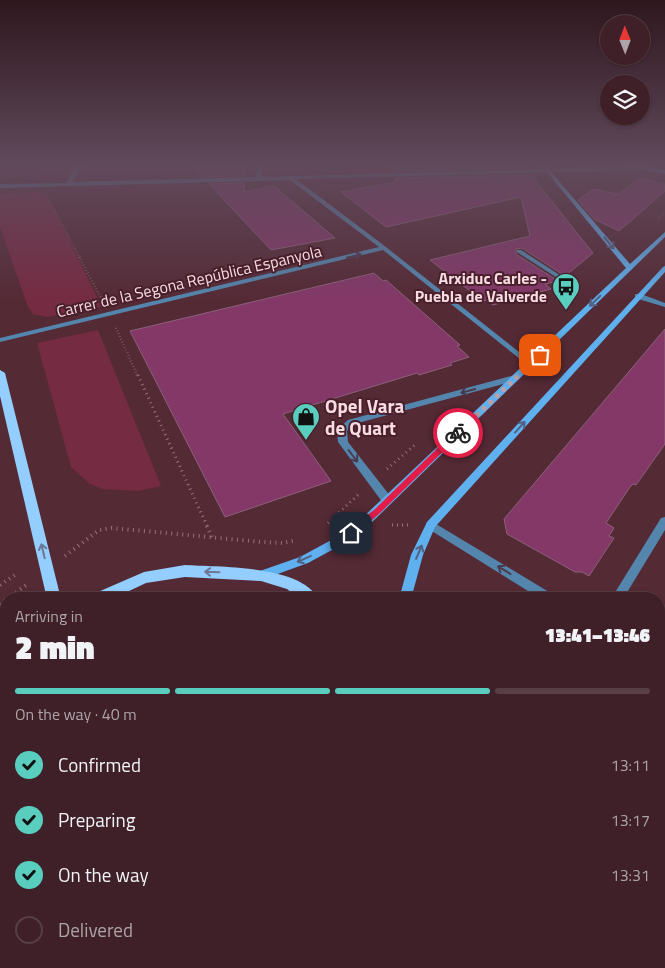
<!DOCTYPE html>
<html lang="en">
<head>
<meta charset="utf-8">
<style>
  :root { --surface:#3f2028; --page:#4a2d34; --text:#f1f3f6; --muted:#ada3a8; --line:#583e45; --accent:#59cebe }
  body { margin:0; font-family:"Titillium Web",sans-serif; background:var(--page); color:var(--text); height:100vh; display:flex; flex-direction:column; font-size:19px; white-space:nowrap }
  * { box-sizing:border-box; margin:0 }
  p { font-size:16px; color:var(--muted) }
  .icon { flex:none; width:28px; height:28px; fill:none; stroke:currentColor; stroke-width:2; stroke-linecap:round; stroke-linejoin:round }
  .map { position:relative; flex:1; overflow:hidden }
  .drawer { position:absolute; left:0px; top:592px; width:665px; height:376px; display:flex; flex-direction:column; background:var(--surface); border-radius:20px 20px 0 0; box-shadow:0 1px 4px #0004,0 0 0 1px var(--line) }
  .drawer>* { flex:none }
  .needle { width:32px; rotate:359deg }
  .fabs { position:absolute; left:600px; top:15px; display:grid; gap:10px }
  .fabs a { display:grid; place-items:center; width:50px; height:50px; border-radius:50%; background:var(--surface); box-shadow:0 1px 4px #0004,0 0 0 1px var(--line); font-size:25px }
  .pin { position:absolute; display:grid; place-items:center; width:42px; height:42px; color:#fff; margin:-21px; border-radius:10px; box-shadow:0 2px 8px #0006 }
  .courier { position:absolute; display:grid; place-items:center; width:50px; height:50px; margin:-25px; border:4px solid #e11d48; border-radius:50%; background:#fff; color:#222; box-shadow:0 1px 6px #0007 }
  .headline em { font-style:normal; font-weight:800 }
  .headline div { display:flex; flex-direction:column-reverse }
  .headline { display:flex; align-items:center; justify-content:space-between; height:85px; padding:0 15px }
  h1 { font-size:32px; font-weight:800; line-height:38px }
  .bar { display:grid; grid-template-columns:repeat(4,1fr); gap:8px 5px; align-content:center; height:60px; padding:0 15px }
  .bar i { height:6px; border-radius:4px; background:var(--line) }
  .bar .selected { background:var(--accent) }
  .bar p { grid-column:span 4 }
  ol { padding:0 15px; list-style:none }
  li { display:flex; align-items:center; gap:15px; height:55px }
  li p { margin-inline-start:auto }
  li .icon { padding:5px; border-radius:50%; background:var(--accent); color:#111; stroke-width:4 }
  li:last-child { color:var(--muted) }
  li i { width:28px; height:28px; border:2px solid var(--line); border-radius:50% }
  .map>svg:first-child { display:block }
</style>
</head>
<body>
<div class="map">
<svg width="665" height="968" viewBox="0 0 665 968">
  <rect width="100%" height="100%" fill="#542a35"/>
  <path fill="#752b42" d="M0,166H34L39,175L0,178Z
    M45,191L102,307L47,317L33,314L28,307L0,227V194Z
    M98,330L161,486L138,491L103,489L90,484L71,467L37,343Z
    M0,735L6,741V962H126L127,968H3L0,942Z"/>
  <path fill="#833868" stroke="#8a6179" d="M191,166H246L245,175L201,177Z
    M391,166H523L525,168L393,171Z
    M531,175L593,253L565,276L522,248L516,249V254L558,281L545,284L551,289L493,305L487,300L483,301L430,260L530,236L521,197L386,227L341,192L396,182L395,178Z
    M640,178L665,184V191L619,231L594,219L578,200L593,189L618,194Z
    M244,183V192L274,186L335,238L271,250L209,184Z
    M374,273L383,281L386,280L460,345L457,346L469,357L450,363L452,365L419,375L417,373L283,414L331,481L225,517L130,331Z
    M665,329V444L636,485L633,484L630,487L606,523L614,528L609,536L614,538L589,576L582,572H575L507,534L504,519Z"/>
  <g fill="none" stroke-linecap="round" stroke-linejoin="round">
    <path stroke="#96727a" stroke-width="2" stroke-dasharray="0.5 2" stroke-linecap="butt" d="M49,200L80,258
      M658,219L665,212"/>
    <path stroke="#96727a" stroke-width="2.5" stroke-dasharray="0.5 2.5" stroke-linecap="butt" d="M79,257L101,298
      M116,328L138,377"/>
    <path stroke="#96727a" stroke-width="3" stroke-dasharray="1 4" stroke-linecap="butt" d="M138,375L208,528
      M387,469L416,444
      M328,523L360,493
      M392,525H410"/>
    <path stroke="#96727a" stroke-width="4" stroke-dasharray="1 4.5" stroke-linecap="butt" d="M207,526L212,537
      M65,556L99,530L112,528L262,542L282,543L297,540
      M0,585L18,573
      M7,599L29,583
      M0,604L6,599"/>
    <path stroke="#96727a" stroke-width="5" stroke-dasharray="2 5.5" stroke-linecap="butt" d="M439,962L440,968"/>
    <path fill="#5486ad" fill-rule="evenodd" d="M0,681L5,683L6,686V705L1,703L0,701Z
      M160,962H178L181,968H162Z"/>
    <path fill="#5486ad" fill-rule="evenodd" d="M76,166H81L72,182L256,177L257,166H262V177L647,166L650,168L647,170L296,179L386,247L533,363V367H530L383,250L0,342V338L379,247L290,180L0,188V184L66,183Z
      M517,250H521L575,285L570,286L517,252Z
      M635,294H641L665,303V307L635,298Z
      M515,375L518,376V380L354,424L347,431L348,442L391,497L392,500L391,503H383L338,442L337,430L348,420Z
      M665,517V530L623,599H611L661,518Z
      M431,521L549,592L557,599H492L494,596L498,594L528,591L427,528L426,525L427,522Z
      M659,658L665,661V674L659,671Z"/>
    <path fill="#5eb0ee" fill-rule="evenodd" d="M542,166H546L630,264L665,232V237L367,527L343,544L308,563L261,580L257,578L255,575L257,572L300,557L335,538L359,521L626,268Z
      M633,166L665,170V174L633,167Z
      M665,266V272L435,527L423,555L411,599H399L411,555L427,522L663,267Z"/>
    <path fill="#93cefe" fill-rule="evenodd" d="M0,370L5,373L61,599H47L0,396Z
      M185,565C217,567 302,565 318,599H300L287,589L261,581L185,577L146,583L112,599H89L91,595L144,572Z
      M6,641V656L0,659V643Z
      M277,962H300L302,968H280Z
      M325,962H347L345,968H323Z"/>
  </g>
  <defs><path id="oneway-shaft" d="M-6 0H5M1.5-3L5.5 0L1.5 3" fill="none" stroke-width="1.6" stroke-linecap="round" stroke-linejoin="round" transform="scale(1.25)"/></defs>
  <g stroke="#526083">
    <use href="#oneway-shaft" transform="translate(609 243) rotate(50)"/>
    <use href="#oneway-shaft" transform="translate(595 301) rotate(136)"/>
    <use href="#oneway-shaft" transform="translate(520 427) rotate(-48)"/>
    <use href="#oneway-shaft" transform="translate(419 552) rotate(-67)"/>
    <use href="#oneway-shaft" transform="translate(304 559) rotate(156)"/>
  </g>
  <g stroke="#4b394c">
    <use href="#oneway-shaft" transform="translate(354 256) rotate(-14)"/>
    <use href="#oneway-shaft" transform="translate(468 391) rotate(165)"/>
    <use href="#oneway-shaft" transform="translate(353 456) rotate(53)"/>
    <use href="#oneway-shaft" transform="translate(504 570) rotate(-148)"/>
  </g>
  <g stroke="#6e7694">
    <use href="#oneway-shaft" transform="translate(43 551) rotate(-103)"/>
    <use href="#oneway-shaft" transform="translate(212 572) rotate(-178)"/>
  </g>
  <linearGradient id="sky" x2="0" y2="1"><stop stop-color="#2e171d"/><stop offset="0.55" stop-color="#614a5c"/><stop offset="1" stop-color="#614a5c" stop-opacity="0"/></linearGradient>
  <rect width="665" height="301" fill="url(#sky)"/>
  <path fill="#e11d48" d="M455,431L462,433L379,514L354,535H348V530L374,510Z"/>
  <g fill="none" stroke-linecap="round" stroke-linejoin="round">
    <path stroke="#bf9ea5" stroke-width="5" stroke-dasharray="0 9" d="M458,433L540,355"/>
  </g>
  <defs>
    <symbol id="bus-pin" viewBox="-11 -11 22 30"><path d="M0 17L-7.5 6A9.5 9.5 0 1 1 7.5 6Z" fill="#59cebe" stroke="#481f2b"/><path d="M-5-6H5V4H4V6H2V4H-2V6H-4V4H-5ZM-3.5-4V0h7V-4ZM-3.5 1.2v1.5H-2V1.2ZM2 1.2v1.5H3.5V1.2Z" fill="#111"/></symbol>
    <symbol id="shop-pin" viewBox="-11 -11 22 30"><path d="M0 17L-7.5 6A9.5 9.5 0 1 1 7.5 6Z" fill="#59cebe" stroke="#481f2b"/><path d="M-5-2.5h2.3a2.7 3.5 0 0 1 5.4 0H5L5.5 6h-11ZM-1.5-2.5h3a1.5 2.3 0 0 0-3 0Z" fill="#111"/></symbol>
  </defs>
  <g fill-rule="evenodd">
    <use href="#bus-pin" x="550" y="271" width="32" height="43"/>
    <use href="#shop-pin" x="290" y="401" width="32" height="43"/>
  </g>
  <g text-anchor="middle" stroke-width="4" stroke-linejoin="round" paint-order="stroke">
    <g font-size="16" font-weight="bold" fill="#f8dce2" stroke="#481f2b" text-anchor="end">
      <text x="547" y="284">Arxiduc Carles -<tspan x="547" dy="18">Puebla de Valverde</tspan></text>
    </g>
    <g font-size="16" fill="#f8dce2" stroke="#481f2b">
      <text transform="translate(189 281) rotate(-13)" y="6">Carrer de la Segona República Espanyola</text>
    </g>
    <g font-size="19" font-weight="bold" fill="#f8dce2" stroke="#481f2b" text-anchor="start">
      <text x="325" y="413">Opel Vara<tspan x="325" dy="22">de Quart</tspan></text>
    </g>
  </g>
</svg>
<div class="fabs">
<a><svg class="needle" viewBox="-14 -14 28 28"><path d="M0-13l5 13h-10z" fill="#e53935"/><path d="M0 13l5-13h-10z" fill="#ada3a8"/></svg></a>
<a><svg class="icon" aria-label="layers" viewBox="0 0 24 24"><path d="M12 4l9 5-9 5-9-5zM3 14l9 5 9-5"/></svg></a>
</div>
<div class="pin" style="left:540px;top:355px;background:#ea580c"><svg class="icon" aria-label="bag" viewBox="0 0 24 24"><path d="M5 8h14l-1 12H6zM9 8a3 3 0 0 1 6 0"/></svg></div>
<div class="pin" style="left:351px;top:533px;background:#1f2937"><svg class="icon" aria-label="home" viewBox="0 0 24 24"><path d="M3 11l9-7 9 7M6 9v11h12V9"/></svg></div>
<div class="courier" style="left:458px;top:433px"><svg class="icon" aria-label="bike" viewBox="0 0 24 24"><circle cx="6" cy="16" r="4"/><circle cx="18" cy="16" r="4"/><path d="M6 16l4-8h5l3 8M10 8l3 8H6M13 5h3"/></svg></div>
<section class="drawer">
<div class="headline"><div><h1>2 min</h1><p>Arriving in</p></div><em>13:41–13:46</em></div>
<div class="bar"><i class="selected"></i><i class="selected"></i><i class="selected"></i><i></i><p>On the way · 40 m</p></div>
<ol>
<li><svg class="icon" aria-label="check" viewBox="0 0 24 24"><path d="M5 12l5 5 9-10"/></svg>Confirmed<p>13:11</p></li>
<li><svg class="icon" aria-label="check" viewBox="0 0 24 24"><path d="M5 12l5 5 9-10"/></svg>Preparing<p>13:17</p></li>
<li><svg class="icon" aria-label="check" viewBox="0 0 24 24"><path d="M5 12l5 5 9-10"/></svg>On the way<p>13:31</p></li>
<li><i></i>Delivered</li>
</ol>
</section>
</div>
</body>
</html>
